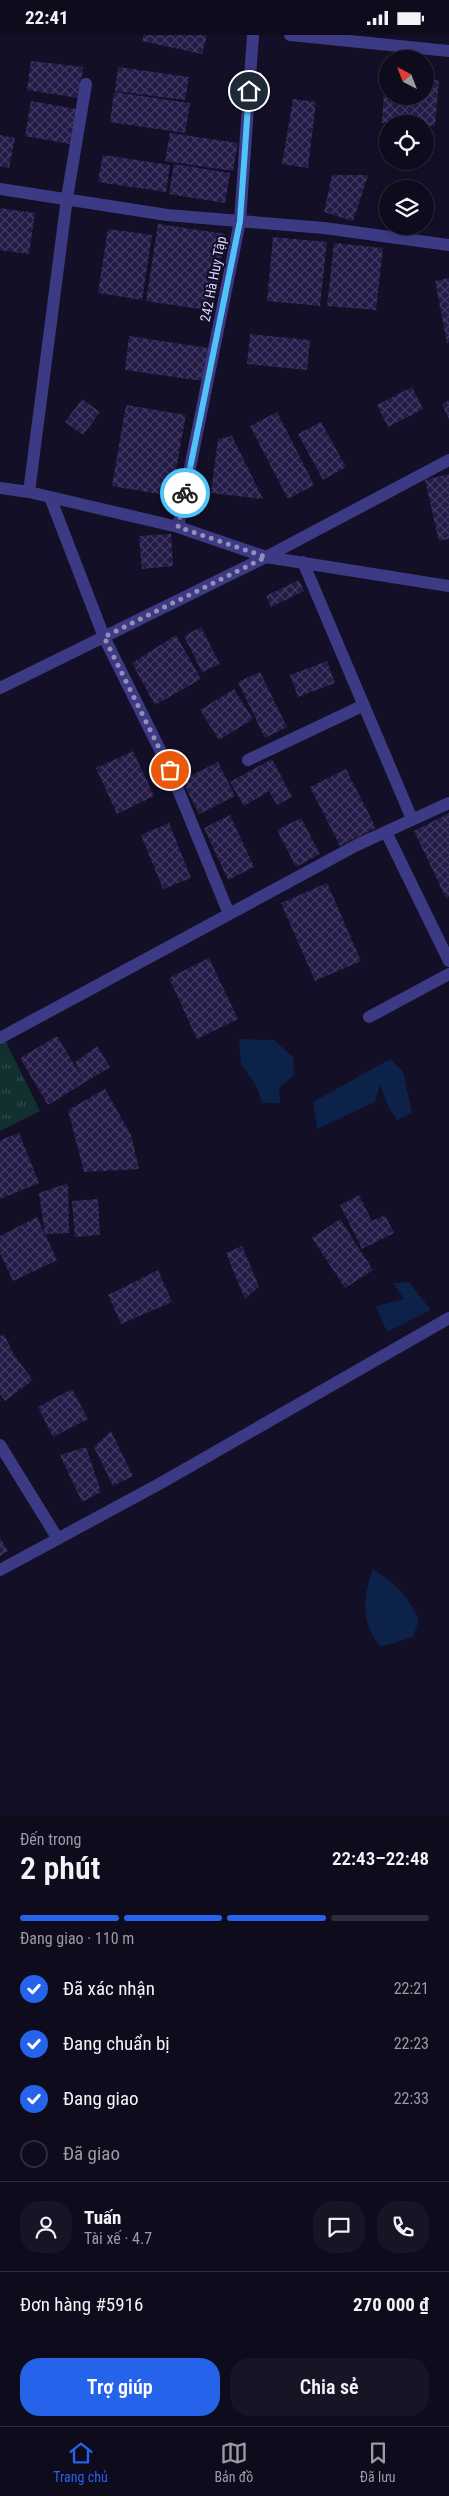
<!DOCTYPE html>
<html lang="vi">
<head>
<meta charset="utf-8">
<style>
  :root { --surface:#0e0b1c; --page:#171425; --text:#f1f3f6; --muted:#9b9ba3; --line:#2e2b3b; --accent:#2563eb }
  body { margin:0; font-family:"Roboto Condensed",sans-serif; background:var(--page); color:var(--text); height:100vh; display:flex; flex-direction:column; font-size:19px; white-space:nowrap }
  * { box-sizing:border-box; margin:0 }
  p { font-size:16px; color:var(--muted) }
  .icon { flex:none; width:28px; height:28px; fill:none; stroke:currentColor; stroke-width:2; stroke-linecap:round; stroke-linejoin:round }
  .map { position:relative; height:1781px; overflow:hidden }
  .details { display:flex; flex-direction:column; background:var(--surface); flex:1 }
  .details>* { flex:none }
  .needle { width:32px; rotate:318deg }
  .controls { position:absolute; left:379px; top:15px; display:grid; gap:10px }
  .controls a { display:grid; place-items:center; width:55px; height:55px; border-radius:50%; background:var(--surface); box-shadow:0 2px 8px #0003,0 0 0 1px var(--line); font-size:25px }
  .pin { position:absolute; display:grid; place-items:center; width:42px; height:42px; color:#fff; margin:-21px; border:2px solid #fff; border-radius:50%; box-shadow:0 1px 5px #0007 }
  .courier { position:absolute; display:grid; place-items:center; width:50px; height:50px; margin:-25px; border:4px solid #4fc3f7; border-radius:50%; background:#fff; color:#222; box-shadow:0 1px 6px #0007 }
  .head em { font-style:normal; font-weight:600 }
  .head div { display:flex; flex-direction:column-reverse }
  .head { display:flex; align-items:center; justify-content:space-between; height:85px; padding:0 20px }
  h1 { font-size:32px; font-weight:600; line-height:38px }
  .bar { display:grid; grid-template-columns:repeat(4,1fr); gap:8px 5px; align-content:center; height:60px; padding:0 20px }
  .bar i { height:6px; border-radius:4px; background:var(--line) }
  .bar .selected { background:var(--accent) }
  .bar p { grid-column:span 4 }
  .line { display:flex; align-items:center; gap:12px; padding:0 20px; border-top:1px solid var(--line) }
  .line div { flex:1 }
  .round { display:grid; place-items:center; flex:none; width:52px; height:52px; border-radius:20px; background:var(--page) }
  ol { padding:0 20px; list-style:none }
  li { display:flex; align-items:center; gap:15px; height:55px }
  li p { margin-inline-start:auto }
  li .icon { padding:5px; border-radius:50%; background:var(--accent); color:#fff; stroke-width:4 }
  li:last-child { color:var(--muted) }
  li i { width:28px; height:28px; border:2px solid var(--line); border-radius:50% }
  .button { display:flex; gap:10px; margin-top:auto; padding:10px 20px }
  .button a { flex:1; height:58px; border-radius:20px; background:var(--accent); color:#fff; font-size:20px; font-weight:600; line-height:58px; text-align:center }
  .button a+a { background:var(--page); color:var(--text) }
  .status { display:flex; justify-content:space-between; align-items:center; height:35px; padding:0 25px; background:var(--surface); direction:ltr }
  .status svg { height:14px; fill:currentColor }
  .dock { display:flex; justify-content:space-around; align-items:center; height:70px; border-top:1px solid var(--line); background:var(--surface); font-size:14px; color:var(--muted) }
  .dock a { display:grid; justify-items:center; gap:2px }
  .dock .selected { color:var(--accent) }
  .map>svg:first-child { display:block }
</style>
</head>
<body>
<div class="status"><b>22:41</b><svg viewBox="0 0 49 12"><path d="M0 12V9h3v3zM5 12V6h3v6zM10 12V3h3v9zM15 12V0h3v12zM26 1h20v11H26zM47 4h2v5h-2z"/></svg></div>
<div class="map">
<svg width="449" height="1781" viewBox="0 0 449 1781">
  <defs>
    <pattern id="grass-tufts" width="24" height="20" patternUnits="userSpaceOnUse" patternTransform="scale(1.25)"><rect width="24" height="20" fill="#12302f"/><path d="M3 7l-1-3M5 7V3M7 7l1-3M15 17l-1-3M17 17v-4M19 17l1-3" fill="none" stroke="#344d4e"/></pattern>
    <pattern id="building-cross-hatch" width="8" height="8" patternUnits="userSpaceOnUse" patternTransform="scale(1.25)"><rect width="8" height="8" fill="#241b47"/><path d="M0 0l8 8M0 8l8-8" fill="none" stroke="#433b63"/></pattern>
  </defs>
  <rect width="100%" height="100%" fill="#130f26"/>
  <path fill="url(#grass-tufts)" d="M6,1007L40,1076L0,1096V1010Z"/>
  <path fill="#0c2248" d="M239,1004L274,1005L293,1022L294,1040L279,1053L280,1068H262L257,1052L241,1029Z
    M390,1024L403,1036L412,1078L397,1085L388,1071L380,1050L375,1067L317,1094L313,1067Z
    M409,1247L431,1275L387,1297L376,1271L404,1264L393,1248Z
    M373,1534C397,1550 406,1558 419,1585L413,1602L381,1612C360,1588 363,1562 373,1534Z"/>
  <path fill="url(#building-cross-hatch)" d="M144,0H207L202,19L142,6Z
    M31,26L83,32L79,63L27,55Z
    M118,32L189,42L185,65L115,56Z
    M385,42H388V61H425V45H439L435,91L382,88Z
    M114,57L190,68L185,98L110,87Z
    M293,64L316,67L308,133L282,129Z
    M31,66L76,74L70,109L25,101Z
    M170,98L238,108L233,136L165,126Z
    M0,100L15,103L9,133L0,131Z
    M103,120L170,130L166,157L98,147Z
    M174,129L230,138L225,168L169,159Z
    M332,140H368L353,186L324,177Z
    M0,173L35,178L29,219L0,215Z
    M158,189L225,199L213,276L146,266Z
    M108,194L152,200L142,265L98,258Z
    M273,202L327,207L320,271L267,266Z
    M334,208L383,213L376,275L327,271Z
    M449,243V307L447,308L435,246Z
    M250,299L310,305L307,335L247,329Z
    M129,301L208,313L203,346L125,335Z
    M412,352L423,374L388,392L377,370Z
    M82,364L100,377L83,400L65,387Z
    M449,365V385L442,369Z
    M126,370L186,380L171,461L112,451Z
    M277,377L314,450L288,464L250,391Z
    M321,387L346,432L323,445L298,399Z
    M232,401L263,464L211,458L218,404Z
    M449,439V504L439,506L425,445Z
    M171,499L173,531L142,534L139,501Z
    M299,545L304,556L271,572L266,561Z
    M201,592L220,629L202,637L184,601Z
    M176,600L201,644L155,670L132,628Z
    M327,626L335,648L298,662L290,640Z
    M260,637L287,692L265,703L238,647Z
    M234,654L253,684L219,705L200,675Z
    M133,716L154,761L117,779L96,733Z
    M272,724L292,762L277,770L269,756L244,771L230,747Z
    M218,727L235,761L199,779L182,745Z
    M346,734L376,793L340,811L310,752Z
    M449,778V861L446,863L414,796Z
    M230,780L254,832L228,845L204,793Z
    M301,783L320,819L296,832L277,795Z
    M169,788L191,843L163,854L141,800Z
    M327,848L361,926L315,946L281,868Z
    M209,923L238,984L197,1004L169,943Z
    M57,1001L83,1044L75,1027L97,1011L110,1032L48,1070L20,1023Z
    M105,1054L131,1100L139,1134L84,1137L68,1075Z
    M19,1098L39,1148L0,1164V1105Z
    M68,1148L69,1198L45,1199L39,1158Z
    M359,1160L372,1186L385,1180L394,1198L362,1214L340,1170Z
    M98,1164L100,1200L75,1202L72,1166Z
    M37,1182L57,1225L13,1246L0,1218V1201Z
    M340,1184L373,1235L345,1253L312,1203Z
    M242,1211L259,1251L245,1264L226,1218Z
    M158,1235L172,1267L121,1289L108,1260Z
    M4,1299L14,1320L33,1345L5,1366L0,1359V1301Z
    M72,1354L88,1384L53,1402L38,1372Z
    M111,1396L133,1441L113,1451L94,1412Z
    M86,1412L101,1457L82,1467L60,1420Z
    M0,1502L8,1516L0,1521Z"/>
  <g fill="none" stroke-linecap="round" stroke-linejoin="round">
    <path stroke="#3d3a85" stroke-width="12" d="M290,0L449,16
      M0,154L167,180L324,193L449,210
      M0,453L29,457L178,492L266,522L449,551
      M29,457L67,163L86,49
      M50,462L104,602L170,735L229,879
      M178,492L240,186L253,0
      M303,527L412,784
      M0,653L266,522L449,425
      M248,725L364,670
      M386,797L449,926
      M369,982L449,939
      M0,1003L357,810L449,768
      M0,1410L58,1504
      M0,1535L161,1448L449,1283"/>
  </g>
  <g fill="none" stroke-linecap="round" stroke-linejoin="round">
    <path stroke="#948fb3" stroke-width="5" stroke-dasharray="0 9" d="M170,735L104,602L266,522L178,492L185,458"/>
    <path stroke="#4fc3f7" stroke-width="6" d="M185,458L240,186L249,56"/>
  </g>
  <g text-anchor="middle" stroke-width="4.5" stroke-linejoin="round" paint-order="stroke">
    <g font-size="14" fill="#d9d4ff" stroke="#130f26">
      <text transform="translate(213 244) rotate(-79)" y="5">242 Hà Huy Tập</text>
    </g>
  </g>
</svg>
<div class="controls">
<a><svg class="needle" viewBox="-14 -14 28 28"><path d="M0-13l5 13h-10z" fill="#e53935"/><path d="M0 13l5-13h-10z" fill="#9b9ba3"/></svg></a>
<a><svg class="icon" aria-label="locate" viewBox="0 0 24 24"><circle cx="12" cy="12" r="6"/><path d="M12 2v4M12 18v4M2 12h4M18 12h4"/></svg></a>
<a><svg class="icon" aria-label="layers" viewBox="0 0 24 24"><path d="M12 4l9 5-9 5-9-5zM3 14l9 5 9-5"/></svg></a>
</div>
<div class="pin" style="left:170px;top:735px;background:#ea580c"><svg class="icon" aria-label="bag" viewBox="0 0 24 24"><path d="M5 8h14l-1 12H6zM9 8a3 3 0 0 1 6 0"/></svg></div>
<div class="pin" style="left:249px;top:56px;background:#1f2937"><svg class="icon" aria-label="home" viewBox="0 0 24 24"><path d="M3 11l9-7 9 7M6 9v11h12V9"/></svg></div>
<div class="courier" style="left:185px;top:458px"><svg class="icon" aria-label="bike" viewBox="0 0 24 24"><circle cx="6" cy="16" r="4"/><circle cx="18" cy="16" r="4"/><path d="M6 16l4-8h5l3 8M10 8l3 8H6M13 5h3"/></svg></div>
</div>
<section class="details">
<div class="head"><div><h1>2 phút</h1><p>Đến trong</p></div><em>22:43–22:48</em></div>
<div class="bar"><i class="selected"></i><i class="selected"></i><i class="selected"></i><i></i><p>Đang giao · 110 m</p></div>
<ol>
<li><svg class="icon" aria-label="check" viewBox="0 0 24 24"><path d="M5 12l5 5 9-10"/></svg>Đã xác nhận<p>22:21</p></li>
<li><svg class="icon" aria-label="check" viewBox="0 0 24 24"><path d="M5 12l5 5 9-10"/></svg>Đang chuẩn bị<p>22:23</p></li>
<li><svg class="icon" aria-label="check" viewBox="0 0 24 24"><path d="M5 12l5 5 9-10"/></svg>Đang giao<p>22:33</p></li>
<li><i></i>Đã giao</li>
</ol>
<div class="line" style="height:90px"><a class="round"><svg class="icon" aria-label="person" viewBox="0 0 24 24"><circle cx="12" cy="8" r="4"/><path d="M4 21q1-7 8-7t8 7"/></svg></a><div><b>Tuấn</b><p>Tài xế · 4.7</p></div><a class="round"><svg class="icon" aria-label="chat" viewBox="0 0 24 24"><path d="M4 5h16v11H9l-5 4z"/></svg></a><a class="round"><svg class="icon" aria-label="phone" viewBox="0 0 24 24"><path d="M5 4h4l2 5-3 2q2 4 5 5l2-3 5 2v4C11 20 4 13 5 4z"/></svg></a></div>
<div class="line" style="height:65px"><div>Đơn hàng #5916</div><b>270 000 ₫</b></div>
<div class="button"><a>Trợ giúp</a><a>Chia sẻ</a></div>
</section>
<nav class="dock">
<a class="selected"><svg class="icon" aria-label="home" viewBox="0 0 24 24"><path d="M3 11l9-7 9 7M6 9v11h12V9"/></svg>Trang chủ</a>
<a><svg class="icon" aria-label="map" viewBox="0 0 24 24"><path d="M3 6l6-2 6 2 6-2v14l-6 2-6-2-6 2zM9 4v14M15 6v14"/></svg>Bản đồ</a>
<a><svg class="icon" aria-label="saved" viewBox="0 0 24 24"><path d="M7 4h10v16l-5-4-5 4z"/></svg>Đã lưu</a>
</nav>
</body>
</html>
